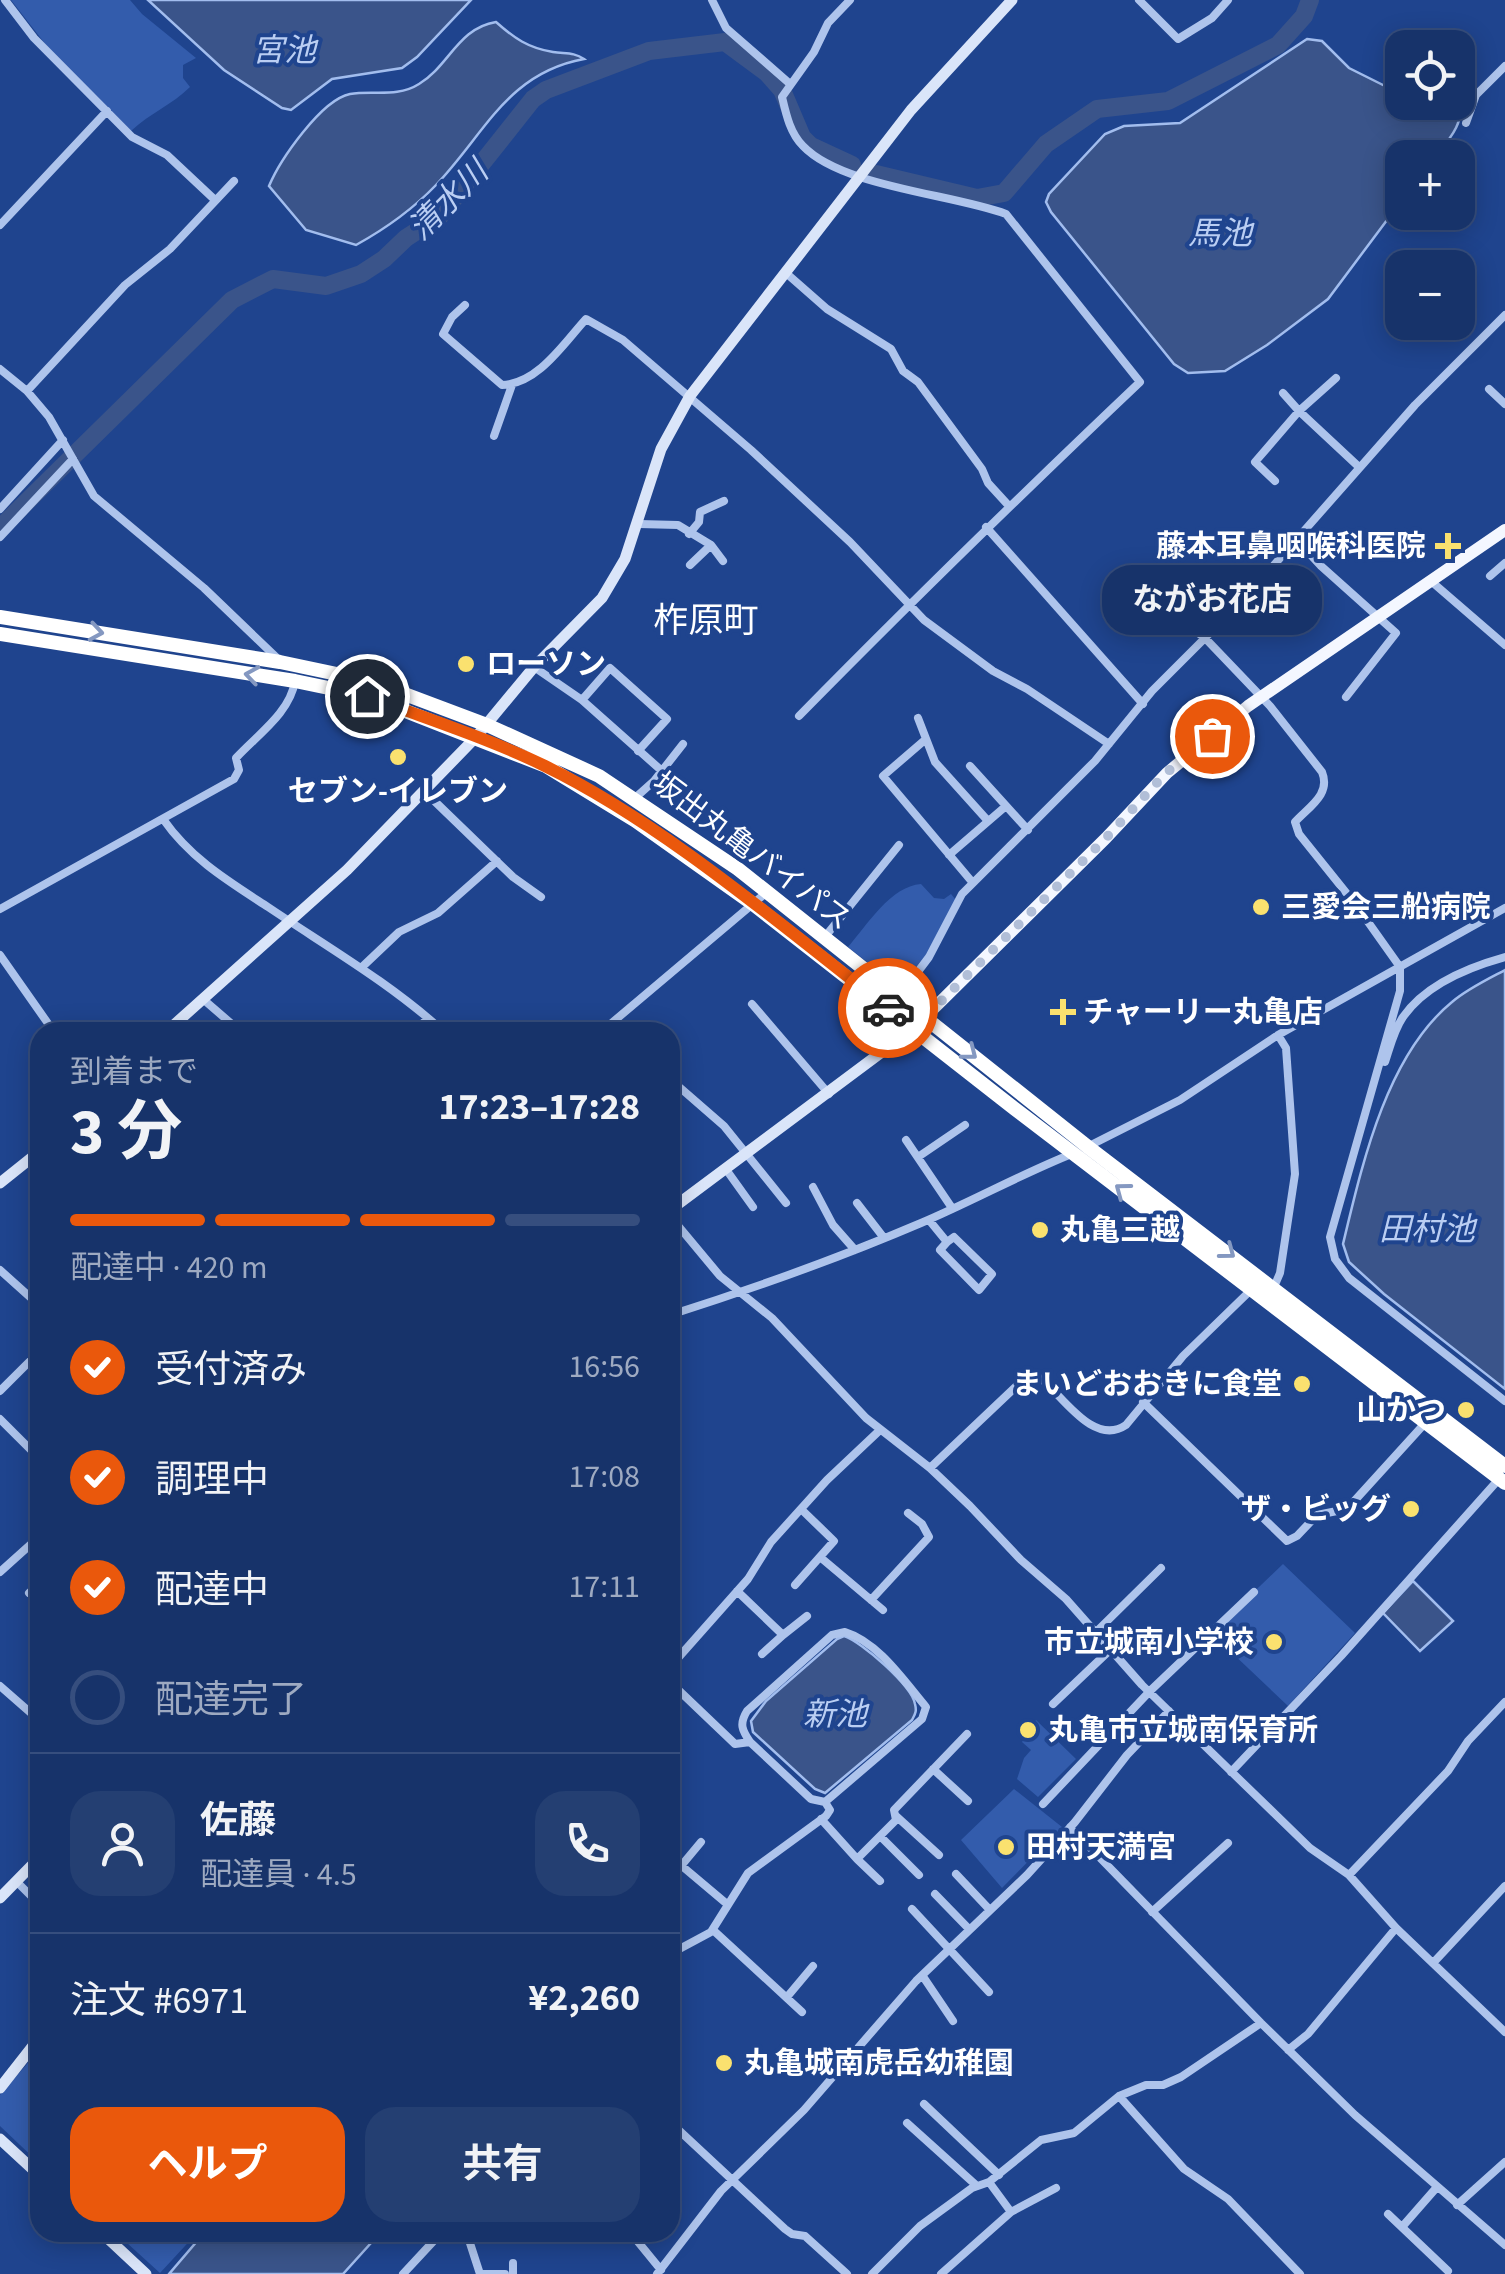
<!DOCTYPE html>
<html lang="ja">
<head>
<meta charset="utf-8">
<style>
  :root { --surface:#17336a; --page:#243f72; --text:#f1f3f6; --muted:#9eaac1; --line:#364e7e; --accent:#ea580c }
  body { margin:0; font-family:"Source Sans 3","Noto Sans JP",sans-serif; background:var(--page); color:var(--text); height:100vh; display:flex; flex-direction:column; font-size:38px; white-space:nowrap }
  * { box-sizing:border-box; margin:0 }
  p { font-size:32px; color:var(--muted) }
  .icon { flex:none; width:55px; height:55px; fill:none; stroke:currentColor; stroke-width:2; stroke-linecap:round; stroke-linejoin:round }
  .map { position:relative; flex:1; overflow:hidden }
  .drawer { position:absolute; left:30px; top:1022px; width:650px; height:1220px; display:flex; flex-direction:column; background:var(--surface); border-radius:30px; box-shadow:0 5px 25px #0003,0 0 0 2px var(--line) }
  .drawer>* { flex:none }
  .tools { position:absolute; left:1385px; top:30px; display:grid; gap:20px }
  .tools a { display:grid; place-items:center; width:90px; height:90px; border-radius:20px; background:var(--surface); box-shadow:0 5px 25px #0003,0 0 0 2px var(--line); font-size:50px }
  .pin { position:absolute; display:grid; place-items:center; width:85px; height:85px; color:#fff; margin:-42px; border:5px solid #fff; border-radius:50%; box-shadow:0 2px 10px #0007 }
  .courier { position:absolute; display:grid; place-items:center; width:100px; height:100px; margin:-50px; border:8px solid #ea580c; border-radius:50%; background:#fff; color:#222; box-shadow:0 2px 12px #0007 }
  .bubble { position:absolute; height:70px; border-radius:30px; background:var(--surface); box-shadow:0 5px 25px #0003,0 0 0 2px var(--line); font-size:32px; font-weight:700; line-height:70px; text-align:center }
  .overview em { font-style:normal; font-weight:700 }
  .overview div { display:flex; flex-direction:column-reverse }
  .overview { display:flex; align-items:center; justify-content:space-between; height:170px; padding:0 40px }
  h1 { font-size:65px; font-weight:700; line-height:75px }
  .bar { display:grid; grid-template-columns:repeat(4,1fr); gap:15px 10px; align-content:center; height:120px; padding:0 40px }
  .bar i { height:12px; border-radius:8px; background:var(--line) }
  .bar .on { background:var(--accent) }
  .bar p { grid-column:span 4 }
  .line { display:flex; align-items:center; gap:25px; padding:0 40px; border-top:2px solid var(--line) }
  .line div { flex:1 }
  .round { display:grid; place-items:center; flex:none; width:105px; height:105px; border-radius:30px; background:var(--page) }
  ol { padding:0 40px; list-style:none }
  li { display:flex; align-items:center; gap:30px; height:110px }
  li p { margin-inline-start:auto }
  li .icon { padding:10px; border-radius:50%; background:var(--accent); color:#fff; stroke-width:4 }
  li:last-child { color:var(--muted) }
  li i { width:55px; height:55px; border:5px solid var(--line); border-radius:50% }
  .cta { display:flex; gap:20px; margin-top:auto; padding:20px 40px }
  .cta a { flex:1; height:115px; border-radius:30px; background:var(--accent); color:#fff; font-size:40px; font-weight:700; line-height:115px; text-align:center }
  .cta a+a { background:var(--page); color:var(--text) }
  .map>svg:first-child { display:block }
</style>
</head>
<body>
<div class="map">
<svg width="1505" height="2274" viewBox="0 0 1505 2274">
  <rect width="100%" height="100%" fill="#1f448e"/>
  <path fill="#335cac" d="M11,0H130L142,14L196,58L183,65V78L190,87C172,105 150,113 131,131L57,59Z
    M921,884L934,898L944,899L951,894L956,900L927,953L900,988L848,947C867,925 891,886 921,884Z
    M1283,1564L1355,1633L1288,1706L1211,1633Z
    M1036,1720L1076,1759L1038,1797L1017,1779L1024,1758L1031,1750L1022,1742Z
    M1014,1789L1062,1827L1002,1888L961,1840Z
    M40,2049V2164L0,2126V2095Z
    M116,2233H197L160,2273Z"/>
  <path fill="#3a548a" stroke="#a2bdee" stroke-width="2.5" d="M148,0H471L417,57L402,68L332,79L291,110L282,108L224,70Z
    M496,22C514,38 528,48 553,52C565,54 574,52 584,59C507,73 485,134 436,185C413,209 385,229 356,245L306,230L269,186C280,160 321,100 350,94C373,90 397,98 419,84C449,66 458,28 496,22Z
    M1307,39L1322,41L1349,68L1389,88L1402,84V102H1458V97C1467,121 1449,140 1435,157L1402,158V200L1328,299L1267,345L1225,371L1188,373L1174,364L1051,212L1046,202L1049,194L1105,134L1124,126L1180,123Z
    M1505,970V1389L1384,1294L1349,1262L1343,1244C1362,1165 1386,1056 1452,1002C1467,989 1488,979 1505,970Z
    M1413,1581L1453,1621L1420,1651L1383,1613Z
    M844,1636C861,1641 912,1686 915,1704C917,1712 915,1714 912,1720L825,1793L815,1789L753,1732L751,1721L766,1701L837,1639Z
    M204,2233V2232L380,2233L343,2274H169Z"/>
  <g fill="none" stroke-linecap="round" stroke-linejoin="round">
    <path stroke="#3a548a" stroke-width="18" d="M876,174L977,198L1004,193L1046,144L1097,109L1168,101L1278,45L1304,16L1310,0
      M0,528L232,300L273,279L326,286L361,274L384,259L406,238L440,216L533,99L546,90L649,51L725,42L767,73L782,90L802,137L811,146L852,165"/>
    <path stroke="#aec4ec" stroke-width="8" d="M5,0L34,38L132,137L167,155L215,200
      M712,0L726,28L789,83
      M1139,0L1178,39L1212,18L1228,0
      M1466,123L1476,95L1505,66
      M0,225L107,111
      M786,273L827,309L891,349L903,371L918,382L982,469L988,483L1009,506
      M465,305L452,317L443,334L502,385C538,384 564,343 586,319L623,340L751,450L850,542L924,620L993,671L1027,689L1109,744
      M0,369L27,391L49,417L94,496L204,588L278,659
      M1489,389L1505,404
      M27,391L125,285L170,249L234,181
      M1283,393L1299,411L1336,378
      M494,436L512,385
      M1275,481L1255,462L1299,411L1359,467
      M0,509L63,440
      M639,524L678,525L711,545L723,561
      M986,527L1143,704
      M689,534L699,522L700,512L724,501
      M0,537L73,459
      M1297,540L1321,566L1396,633L1346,697
      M690,565L711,545
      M1490,576L1505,563
      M1432,582L1505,645
      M1135,587L1205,638L1270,706L1322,772C1331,794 1310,806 1295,822L1299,834L1356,905L1400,967V991L1330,1237L1335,1259L1349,1278L1505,1401
      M534,667L582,700L662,771
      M582,700L610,668L667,719L638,751
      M799,716C910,603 1024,492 1140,382L1006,214C953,194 842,187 803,146C790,133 786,114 782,97L814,52L828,23L850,0
      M918,718L935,762L988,821
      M926,739L883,776L973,883
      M970,766L1028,830
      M424,791L513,877L541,897
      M635,798L654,781L683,744
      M163,819C191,859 228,881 268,907C329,948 390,983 444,1032
      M949,855L1006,806
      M0,909L234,779L239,770L236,758C257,735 290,713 295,681
      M824,938L899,845
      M0,955L54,1032
      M361,968L399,932L438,913L497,861
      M898,998L929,957L962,894L1095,761L1152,691L1244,599L1415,405L1505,315
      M204,1000L241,1032
      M752,1004L829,1094
      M66,1032L83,1027L94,1032
      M414,1032L428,1018
      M601,1032L767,892
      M1385,1062C1390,1047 1394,1030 1403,1017C1425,985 1469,967 1505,957
      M670,1079L724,1126L786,1203
      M906,1140L952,1208
      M1087,1147L1180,1100L1278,1035L1505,908
      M918,1157L965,1125
      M725,1168L753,1207
      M813,1187L833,1225L855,1250
      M857,1203L884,1238
      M670,1216L720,1276L772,1318L866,1418L930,1468L970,1506L1021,1560L1066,1599L1142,1685L1310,1848L1349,1875L1396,1928L1505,2032
      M929,1220L947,1242L940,1250L979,1290L992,1274L954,1237L947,1242
      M0,1270L40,1306
      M1274,1287L1280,1273L1295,1174L1286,1048L1278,1035
      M670,1315C755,1288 839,1258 921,1223C973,1201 1021,1174 1074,1153
      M0,1391L29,1362
      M1143,1402L1287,1541L1297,1536L1317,1515L1347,1509L1427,1421
      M0,1419L40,1459
      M930,1468L1025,1378L1036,1376L1044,1381C1065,1400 1095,1446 1126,1425L1183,1356L1252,1289
      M820,1557L883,1610
      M0,1572L40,1536
      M795,1585L834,1541L801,1509
      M737,1591L783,1635L807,1616
      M29,1593L40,1583
      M871,1600L929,1537L922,1524L908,1513
      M845,1632C878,1642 904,1681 926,1707L922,1719L825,1802L811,1799L750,1742C742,1730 739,1724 747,1711L832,1635Z
      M1095,1633L1161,1568
      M762,1654L783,1635
      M670,1667L748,1579L771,1542L827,1480L880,1430
      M670,1682L735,1744L750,1742
      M0,1686L40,1721
      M1053,1704L1110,1650
      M933,1769L968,1801
      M1231,1772L1341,1656L1499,1479
      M1043,1804L1150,1691L1254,1592
      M896,1816L939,1855
      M821,1819L857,1859L896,1820L894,1810L967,1734
      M1070,1827L1261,2023L1355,2115L1505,2245
      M880,1836L919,1875
      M670,1856L727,1904
      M857,1859L880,1881
      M681,1866L701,1842
      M956,1874L989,1909
      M1349,1875L1448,1771L1468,1741L1505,1702
      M16,1881L40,1905
      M935,1894L969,1929
      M912,1909L989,1992
      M1152,1912L1228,1843
      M713,1930L802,2012
      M670,1954L711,1932L748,1873L826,1816L830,1810L825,1802
      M1434,1962L1505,1886
      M922,1975L953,2021
      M787,1997L813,1966
      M1288,2050L1308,2034L1396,1928
      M1119,2096L1184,2169L1228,2199L1300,2274
      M924,2104L999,2175
      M670,2122L785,2229L792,2234L805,2236L847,2274
      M907,2123L977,2186
      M1457,2205L1505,2162
      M1011,2212L1056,2188
      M1388,2214L1448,2271
      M1402,2227L1437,2187
      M630,2232L661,2270
      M403,2274L442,2232
      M480,2274L468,2237L481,2232
      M482,2274H505
      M513,2274V2263
      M657,2274L721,2191L804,2110L916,1981L1027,1875L1075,1822L1127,1755L1169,1711
      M872,2274L920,2226L972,2188L989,2182L1041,2140L1074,2133L1119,2096L1146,2085H1163L1181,2077L1261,2023
      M941,2274L1011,2212L989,2182"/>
    <path stroke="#dae5f9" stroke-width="11" d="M166,1032L347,870L476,737L534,667L602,598L625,559L661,449L690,396L911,110L1012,0
      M0,1183L40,1151
      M670,1210L914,1028
      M0,1898L40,1857
      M0,2088L40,2037
      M0,2139L40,2176
      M101,2232L146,2274"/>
    <path stroke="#f4f7ff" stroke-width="12" d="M919,1023L1106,838L1167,773L1248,706L1505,530"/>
    <path stroke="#fff" stroke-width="14" d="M0,617L280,662L370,681L487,725L599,776L738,869L1088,1147L1505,1466
      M0,634L295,681L367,696L546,766L636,821L753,904L1015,1109L1505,1483"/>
  </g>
  <defs><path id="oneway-chevron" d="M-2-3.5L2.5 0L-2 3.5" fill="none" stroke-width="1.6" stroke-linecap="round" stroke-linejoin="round" transform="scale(2.5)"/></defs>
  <g stroke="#8498c1">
    <use href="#oneway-chevron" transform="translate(96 632) rotate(9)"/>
    <use href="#oneway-chevron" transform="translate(252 675) rotate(-171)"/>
    <use href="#oneway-chevron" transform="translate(970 1053) rotate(38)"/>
    <use href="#oneway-chevron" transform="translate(1122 1190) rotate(-143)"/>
    <use href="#oneway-chevron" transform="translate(1228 1252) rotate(37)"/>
  </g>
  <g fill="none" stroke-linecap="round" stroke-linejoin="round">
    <path stroke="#b1bed7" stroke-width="10" stroke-dasharray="0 18" d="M888,1008L914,1028L1106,838L1166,773L1212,736"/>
    <path stroke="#ea580c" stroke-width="12" d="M367,696C427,719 488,738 545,766C664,824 783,927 888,1008"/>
  </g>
  <g fill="#fae16f" stroke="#1f448e" stroke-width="4">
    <path d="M1443 531h10v10h10v10h-10v10h-10v-10h-10v-10h10z"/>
    <circle cx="466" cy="664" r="10"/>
    <circle cx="398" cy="757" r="10"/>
    <circle cx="1261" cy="907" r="10"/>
    <path d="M1058 997h10v10h10v10h-10v10h-10v-10h-10v-10h10z"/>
    <circle cx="1040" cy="1230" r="10"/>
    <circle cx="1302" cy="1384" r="10"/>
    <circle cx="1466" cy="1410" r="10"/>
    <circle cx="1411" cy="1509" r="10"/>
    <circle cx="1274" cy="1642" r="10"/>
    <circle cx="1028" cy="1730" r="10"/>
    <circle cx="1006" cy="1847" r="10"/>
    <circle cx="724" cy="2063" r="10"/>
  </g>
  <g text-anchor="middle" stroke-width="8" stroke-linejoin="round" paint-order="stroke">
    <g font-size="30" font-weight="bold" fill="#fff" stroke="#1f448e" text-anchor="start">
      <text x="1426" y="556" text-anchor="end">藤本耳鼻咽喉科医院</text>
      <text x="486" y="674">ローソン</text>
      <text x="398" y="801" text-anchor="middle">セブン-イレブン</text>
      <text x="1281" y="917">三愛会三船病院</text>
      <text x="1083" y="1022">チャーリー丸亀店</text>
      <text x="1060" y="1240">丸亀三越</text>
      <text x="1282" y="1394" text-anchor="end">まいどおおきに食堂</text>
      <text x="1446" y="1420" text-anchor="end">山かつ</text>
      <text x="1391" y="1519" text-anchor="end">ザ・ビッグ</text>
      <text x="1254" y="1652" text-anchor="end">市立城南小学校</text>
      <text x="1048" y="1740">丸亀市立城南保育所</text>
      <text x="1026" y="1857">田村天満宮</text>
      <text x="744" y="2073">丸亀城南虎岳幼稚園</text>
    </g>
    <g font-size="30" fill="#fff" stroke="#1f448e">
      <text transform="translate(752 851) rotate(37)" y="10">坂出丸亀バイパス</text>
    </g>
    <g font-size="32" font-style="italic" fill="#bacef3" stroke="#1f448e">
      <text x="284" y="61">宮池</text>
      <text transform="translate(448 200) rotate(-45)" y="11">清水川</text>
      <text x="1220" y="244">馬池</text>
      <text x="1427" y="1240">田村池</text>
      <text x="835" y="1725">新池</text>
    </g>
    <g font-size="35" fill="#fff" stroke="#1f448e">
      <text x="706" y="632">柞原町</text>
    </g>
  </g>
</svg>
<div class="tools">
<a><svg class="icon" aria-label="locate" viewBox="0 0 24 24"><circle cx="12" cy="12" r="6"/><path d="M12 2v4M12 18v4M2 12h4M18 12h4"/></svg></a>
<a>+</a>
<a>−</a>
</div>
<div class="pin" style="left:1212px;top:736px;background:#ea580c"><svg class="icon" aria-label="bag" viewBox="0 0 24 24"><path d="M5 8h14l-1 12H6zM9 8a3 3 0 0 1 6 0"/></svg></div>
<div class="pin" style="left:367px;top:696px;background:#1f2937"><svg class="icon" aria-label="home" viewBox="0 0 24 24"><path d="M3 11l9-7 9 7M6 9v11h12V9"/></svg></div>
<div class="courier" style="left:888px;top:1008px"><svg class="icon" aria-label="car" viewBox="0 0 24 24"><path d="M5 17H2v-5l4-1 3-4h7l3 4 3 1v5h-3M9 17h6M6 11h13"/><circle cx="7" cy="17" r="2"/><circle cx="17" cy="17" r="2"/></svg></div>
<div class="bubble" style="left:1102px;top:565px;width:220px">ながお花店</div>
<section class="drawer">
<div class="overview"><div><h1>3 分</h1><p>到着まで</p></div><em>17:23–17:28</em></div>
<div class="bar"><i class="on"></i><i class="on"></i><i class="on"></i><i></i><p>配達中 · 420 m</p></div>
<ol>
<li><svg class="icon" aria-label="check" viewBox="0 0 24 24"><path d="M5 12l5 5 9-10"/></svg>受付済み<p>16:56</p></li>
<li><svg class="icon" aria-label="check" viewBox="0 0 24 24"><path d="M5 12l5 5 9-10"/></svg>調理中<p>17:08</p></li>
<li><svg class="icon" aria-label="check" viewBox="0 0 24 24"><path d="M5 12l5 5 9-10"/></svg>配達中<p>17:11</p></li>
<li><i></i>配達完了</li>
</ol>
<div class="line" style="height:180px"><a class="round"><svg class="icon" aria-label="person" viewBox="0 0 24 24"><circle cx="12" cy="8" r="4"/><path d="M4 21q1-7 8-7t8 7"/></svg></a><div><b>佐藤</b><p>配達員 · 4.5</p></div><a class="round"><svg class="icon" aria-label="phone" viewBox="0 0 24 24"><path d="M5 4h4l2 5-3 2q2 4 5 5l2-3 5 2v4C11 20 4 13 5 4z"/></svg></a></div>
<div class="line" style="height:130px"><div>注文 #6971</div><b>¥2,260</b></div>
<div class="cta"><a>ヘルプ</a><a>共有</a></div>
</section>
</div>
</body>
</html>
